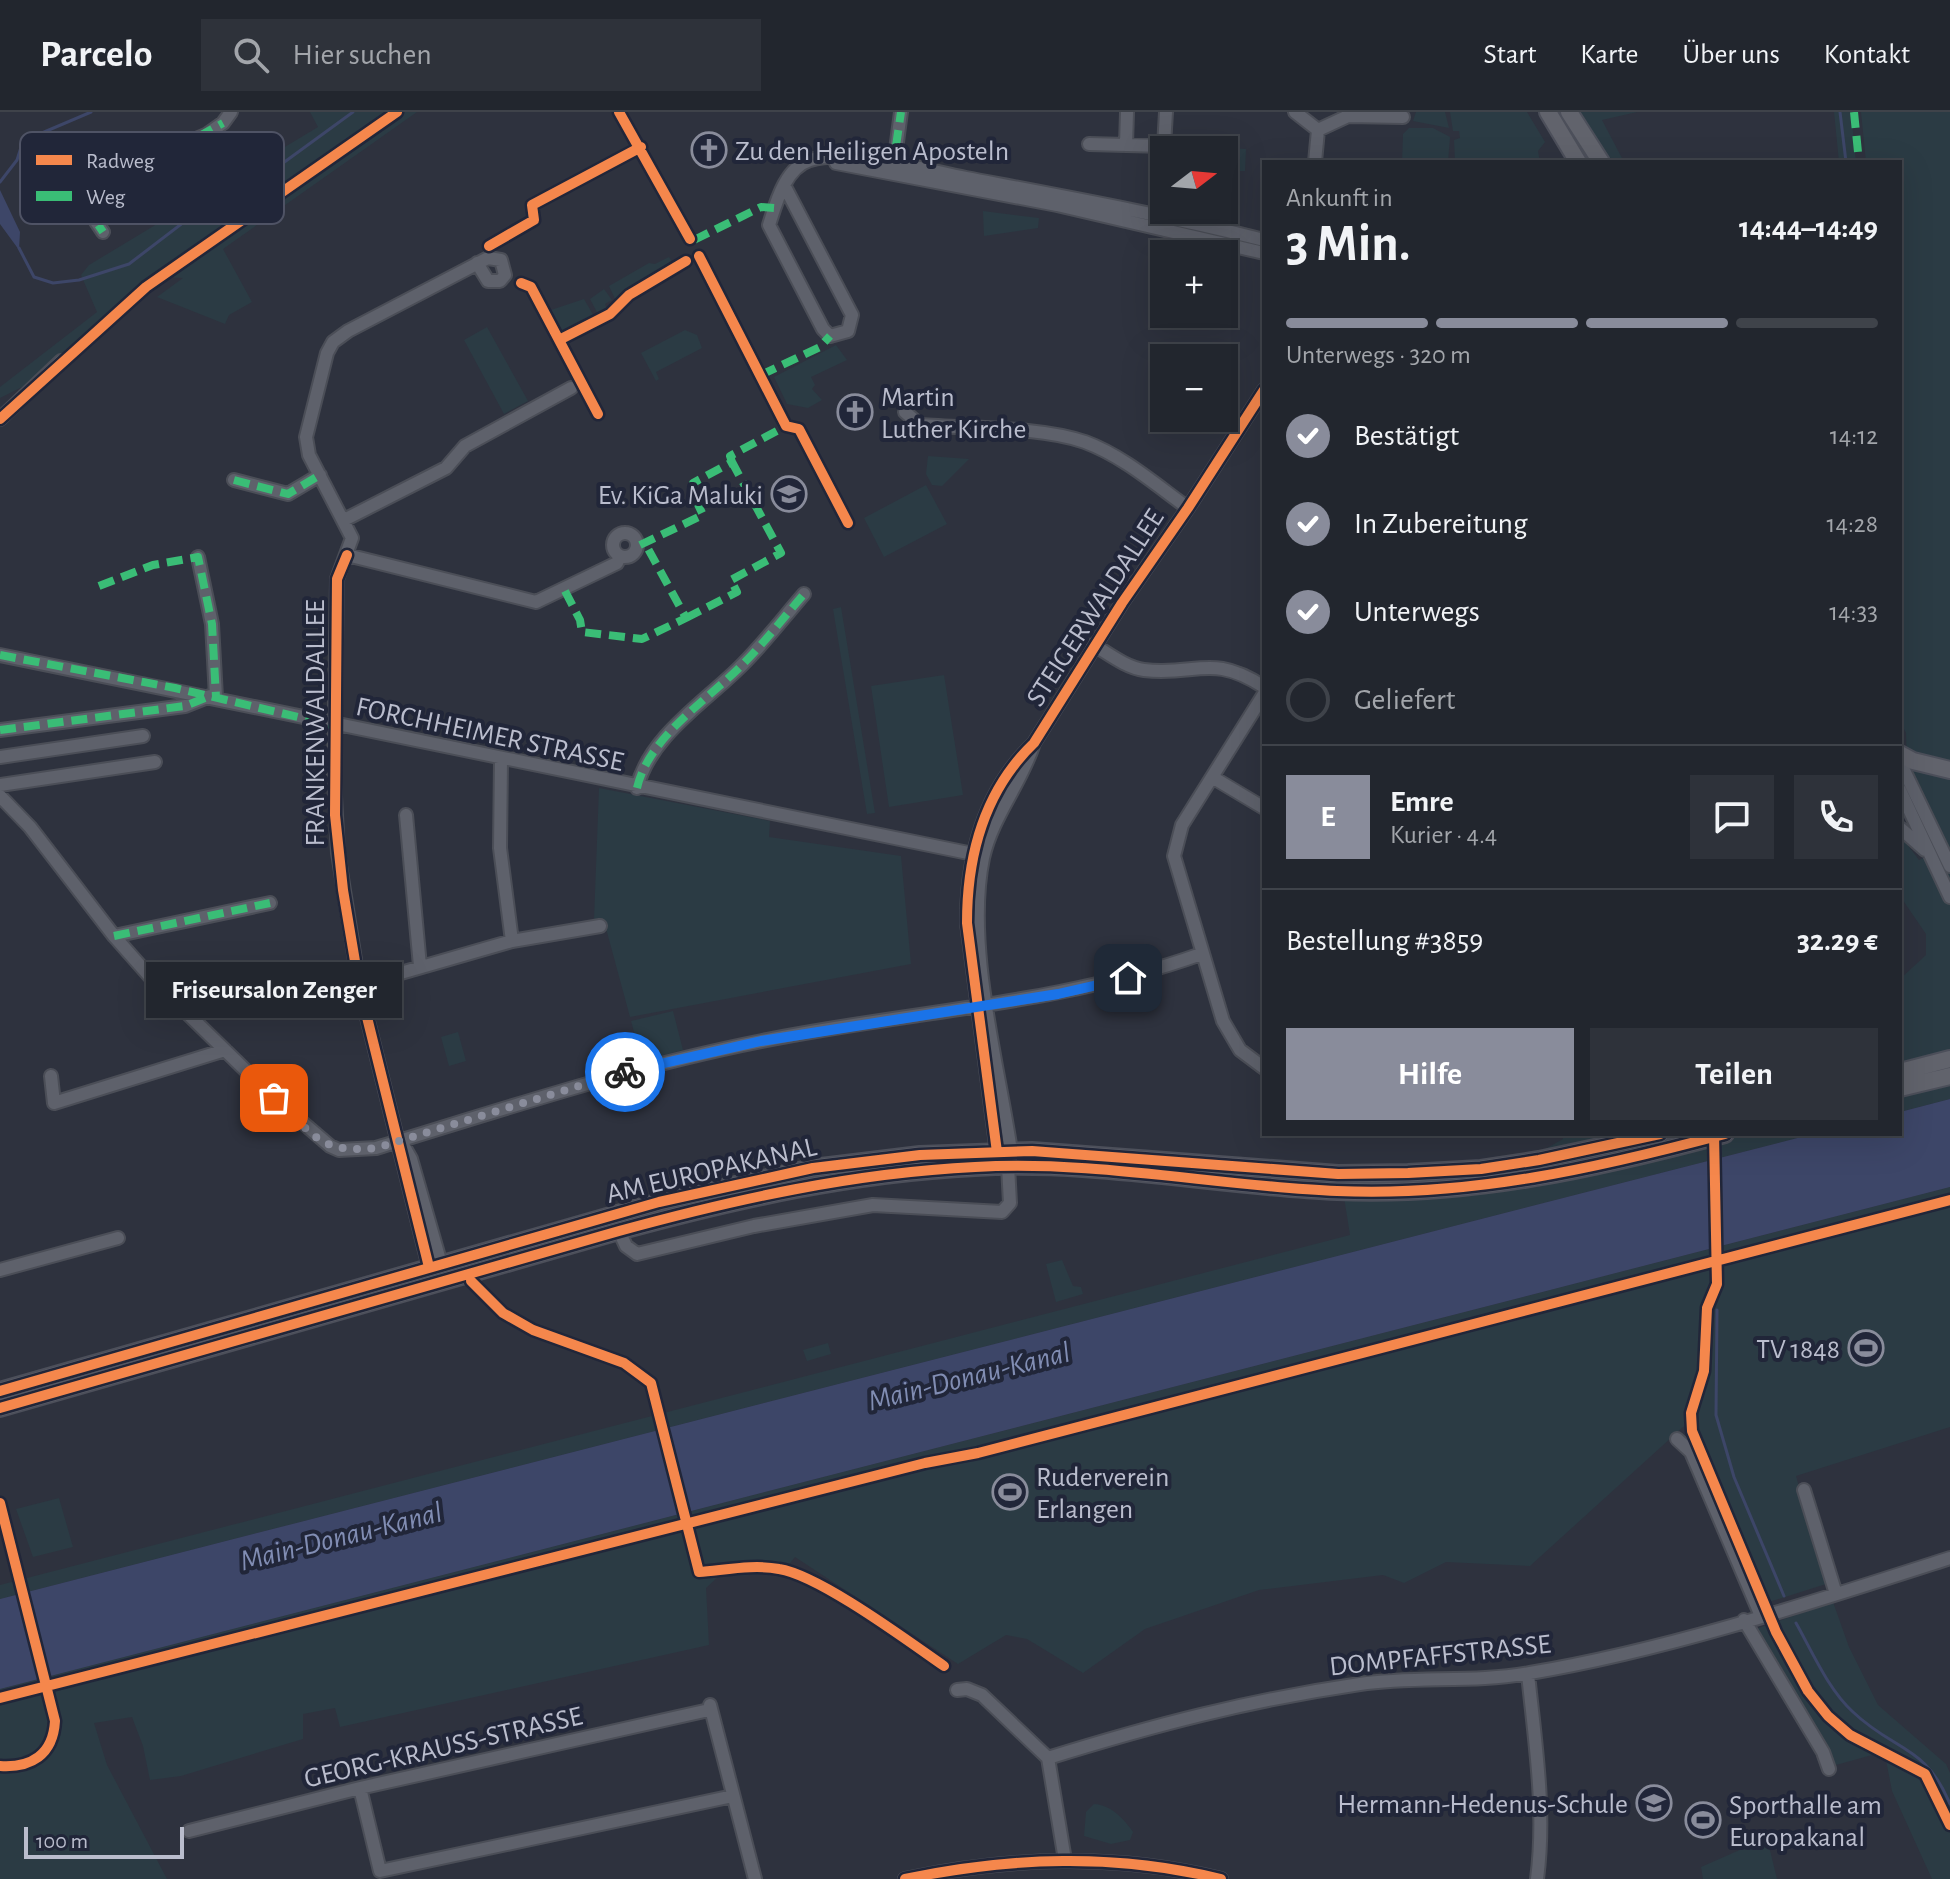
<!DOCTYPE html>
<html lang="de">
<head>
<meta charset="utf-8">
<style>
  :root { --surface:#22262e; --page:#2e323a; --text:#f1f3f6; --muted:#a2a5aa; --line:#3f434a; --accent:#898c9b }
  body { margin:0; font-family:"Alegreya Sans",sans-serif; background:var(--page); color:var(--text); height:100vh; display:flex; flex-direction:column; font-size:30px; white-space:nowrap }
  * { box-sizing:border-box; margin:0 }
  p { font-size:26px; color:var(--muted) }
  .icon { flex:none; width:44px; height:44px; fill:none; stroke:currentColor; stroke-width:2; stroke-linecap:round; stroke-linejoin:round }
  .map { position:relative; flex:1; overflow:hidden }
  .details { position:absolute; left:1262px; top:48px; width:640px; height:976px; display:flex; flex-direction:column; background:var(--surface); border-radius:0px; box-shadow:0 8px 32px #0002,0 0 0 2px var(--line) }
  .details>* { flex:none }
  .needle { width:52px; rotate:74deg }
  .tools { position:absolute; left:1150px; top:24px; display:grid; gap:16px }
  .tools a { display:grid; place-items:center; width:88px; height:88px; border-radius:0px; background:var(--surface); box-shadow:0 8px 32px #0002,0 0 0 2px var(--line); font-size:40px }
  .scale { position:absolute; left:24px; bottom:20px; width:160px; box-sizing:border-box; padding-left:8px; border:4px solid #babdcd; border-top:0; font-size:22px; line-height:28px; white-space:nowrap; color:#babdcd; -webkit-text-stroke:6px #212639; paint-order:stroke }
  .pin { position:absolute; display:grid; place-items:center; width:68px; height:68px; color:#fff; margin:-34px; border-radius:16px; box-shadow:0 4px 12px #0006 }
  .courier { position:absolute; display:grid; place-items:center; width:80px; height:80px; margin:-40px; border:6px solid #1a73e8; border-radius:50%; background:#fff; color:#222; box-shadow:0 2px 10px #0007 }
  .bubble { position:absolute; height:56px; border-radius:0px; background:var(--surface); box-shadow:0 8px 32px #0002,0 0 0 2px var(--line); font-size:26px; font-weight:600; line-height:56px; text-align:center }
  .summary em { font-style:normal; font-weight:600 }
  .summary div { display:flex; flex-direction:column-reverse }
  .summary { display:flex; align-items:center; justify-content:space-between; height:136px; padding:0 24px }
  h1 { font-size:52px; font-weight:600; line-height:60px }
  .bar { display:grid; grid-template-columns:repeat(4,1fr); gap:12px 8px; align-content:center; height:96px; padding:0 24px }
  .bar i { height:10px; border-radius:6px; background:var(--line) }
  .bar .current { background:var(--accent) }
  .bar p { grid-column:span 4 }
  .line { display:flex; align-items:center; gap:20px; padding:0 24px; border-top:2px solid var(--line) }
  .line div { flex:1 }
  .round { display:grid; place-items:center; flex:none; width:84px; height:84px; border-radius:0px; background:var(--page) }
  ol { padding:0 24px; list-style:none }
  li { display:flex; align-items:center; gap:24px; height:88px }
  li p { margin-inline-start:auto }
  li .icon { padding:8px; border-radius:50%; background:var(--accent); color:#fff; stroke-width:4 }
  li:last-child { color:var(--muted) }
  li i { width:44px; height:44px; border:4px solid var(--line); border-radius:50% }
  .button { display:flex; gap:16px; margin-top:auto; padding:16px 24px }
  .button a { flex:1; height:92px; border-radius:0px; background:var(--accent); color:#fff; font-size:32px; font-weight:600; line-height:92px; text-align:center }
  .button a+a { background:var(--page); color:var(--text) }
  header { display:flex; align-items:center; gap:48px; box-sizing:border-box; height:112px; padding:0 40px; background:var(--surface); border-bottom:2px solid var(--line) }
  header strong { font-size:38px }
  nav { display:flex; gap:44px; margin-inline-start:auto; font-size:28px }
  .search { width:560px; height:72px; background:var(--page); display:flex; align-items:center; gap:20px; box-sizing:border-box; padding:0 28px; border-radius:0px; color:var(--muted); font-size:30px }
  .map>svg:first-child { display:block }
</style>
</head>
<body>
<header>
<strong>Parcelo</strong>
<div class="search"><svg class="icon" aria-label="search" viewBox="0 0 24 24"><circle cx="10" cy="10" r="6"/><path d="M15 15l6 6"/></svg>Hier suchen</div>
<nav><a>Start</a><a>Karte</a><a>Über uns</a><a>Kontakt</a></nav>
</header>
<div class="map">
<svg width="1950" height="1767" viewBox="0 0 1950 1767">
  <rect width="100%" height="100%" fill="#2e323e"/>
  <path fill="#2b3b44" d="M310,0H417L223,137L252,190L229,203L225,212L157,185L183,166L160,165L26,273L0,286V275L97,200L81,163L89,153L318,15Z
    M1416,0H1445L1449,16L1413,9Z
    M1450,0H1527L1545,30L1538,39L1540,50H1455L1454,28L1460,26L1459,19H1453Z
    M1577,0H1637L1602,8L1624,50H1611Z
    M1834,0H1851L1856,50H1839Z
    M1861,0H1950V987L1900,1000V867L1926,843V822L1900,784V723L1919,748L1948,734L1907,651L1906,621L1900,609V50H1866Z
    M1409,16H1433L1450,25L1448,50H1402L1403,22Z
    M1231,36L1246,37L1245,59H1238V69L1232,73L1226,67Z
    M983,99L1039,106L1038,116L984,124Z
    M669,145L675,154L615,187L609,174L649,151L655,152Z
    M604,177L612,188L605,192L608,199L599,204L590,187Z
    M584,187L595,206L562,224L548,199Z
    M487,215L528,289L504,302L464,228Z
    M685,218L697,223L702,236L656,260L659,267L656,269L641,241Z
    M836,233L847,248L811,265L815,273L812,277L822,288L808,296L787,292L774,265Z
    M928,344L969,347L942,374L932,373L926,362Z
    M926,373L947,412L884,445L864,406Z
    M841,495L875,701L867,702L833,497Z
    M944,563L963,683L889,695L871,574Z
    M599,676L770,709L769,725L901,744L911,852L630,905L604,809L594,808Z
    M673,899L683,938L642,949L631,909Z
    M458,920L466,949L449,954L441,925Z
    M1563,1022H1813L0,1487V1473L1350,1123L1344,1085L1467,1081L1563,1027Z
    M1950,1075V1315L1796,1364L1826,1472L1769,1490L1695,1311L1683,1315L1530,1454L1446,1450L1404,1471L1383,1463L1259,1478L1145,1517L1083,1561L1027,1527L1006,1523L958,1552L795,1445L782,1461L718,1465L706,1476L709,1533L340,1615L335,1596L303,1602V1627L181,1664L150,1668L143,1634L132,1605L94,1611L107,1653L167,1767H0V1577Z
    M1062,1148L1073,1174L1081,1175L1083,1182L1056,1190L1046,1152Z
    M828,1231L831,1242L807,1249L803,1238Z
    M59,1386L73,1435L33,1445L16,1397Z
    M1833,1490L1849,1535L1878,1593L1946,1652L1950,1661V1767H1932L1892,1679L1886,1648L1872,1643L1836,1653L1750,1519Z
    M1094,1692C1111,1693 1124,1707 1133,1720L1130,1728L1111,1732L1084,1724L1086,1700Z
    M1767,1726L1777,1767H1703L1701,1755Z"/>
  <path fill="#3d4668" d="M0,78L20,120L19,138L0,112Z
    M1950,987V1075L0,1577V1487L1813,1022H1900V1000Z"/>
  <path fill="#2e323e" d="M667,1311L691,1404L682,1406L658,1313Z
    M26,1476L50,1568L40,1571L16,1478Z"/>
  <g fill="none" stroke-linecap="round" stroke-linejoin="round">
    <path stroke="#3d4668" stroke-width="3" d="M1840,0L1846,50
      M0,70L17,48L23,29L91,0
      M19,136L34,165L53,171L79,168L129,152L218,84L268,62L353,0
      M1717,1198L1716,1303L1734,1365L1784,1484
      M1796,1511C1813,1541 1828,1577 1853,1600C1895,1640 1925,1632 1950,1692"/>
    <defs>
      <path id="minor" d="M1295,0L1318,18
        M1318,18L1348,4L1403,5
        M1089,32L1164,34L1166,0
        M1126,33L1127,0
        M1315,50L1318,18
        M836,51L1057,93L1264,141
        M60,57L76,83
        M893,60L901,0
        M88,72L206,23L223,11L231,0
        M77 83a10 10 0 1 1 20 0a10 10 0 1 1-20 0Z
        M784,73L852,203L848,219L830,224L823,217L769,113C776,91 785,56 810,48C851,36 924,58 966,66C1066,85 1165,103 1264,128
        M85,93L103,120
        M905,300L920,313C970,317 1038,314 1085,330C1123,344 1156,373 1188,396
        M0,307L61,249
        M234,368L288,382L320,363
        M344,408L446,356L465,334L571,276
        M613 433a12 12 0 1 1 24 0a12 12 0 1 1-24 0Z
        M347,443L536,490L617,451L620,444
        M198,445L212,512L216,585
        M1094,533C1109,542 1127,556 1144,558C1197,564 1212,541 1264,575
        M0,543L983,744
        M1264,582L1182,713L1174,744L1223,909L1240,938L1264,956
        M0,618L185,594L210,584
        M0,645L143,624
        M501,648L500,736L512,829
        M1900,650L1950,754
        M1212,665L1264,696
        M0,673L155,650
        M637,676C649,624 708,588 743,552C765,530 784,505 804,482
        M1900,678L1950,785
        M0,684L30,715L114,824L152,867L274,986L330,1034L339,1038L376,1036C504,997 630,955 762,929C909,899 1059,893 1201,842
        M406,703L420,854
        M1900,716L1925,738
        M114,824L270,791
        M359,873L512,829L600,814
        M51,964L54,991L225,938
        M402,1031L411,1047L441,1152
        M1011,1039C998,951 965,833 983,746C992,705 1020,673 1033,634
        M997,1040L967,811C967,744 984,679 1034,631L1122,491L1188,396L1264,278
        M619,1119L626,1134L637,1142L754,1114L873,1093L1002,1100L1010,1091L1008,1054
        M429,1155L359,873L338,741L334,666L337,467L352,426L309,343L306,325L327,241L333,230L348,219L488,146L501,148L505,163L500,169H488L477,151
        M0,1158L118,1126
        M1677,1327L1691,1340L1761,1504
        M1804,1378L1836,1482
        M1744,1508L1823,1640L1829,1657
        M1528,1562C1535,1630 1546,1699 1537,1767
        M957,1578L967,1577L982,1583L1048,1646L1065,1748
        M710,1593L755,1767
        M1048,1646C1154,1613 1250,1588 1360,1572C1416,1564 1474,1571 1530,1561C1668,1538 1816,1489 1950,1446
        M360,1676L380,1759L733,1684
        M189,1719L360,1676L709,1598
        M905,1767C1011,1745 1115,1741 1221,1767"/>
      <path id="major" d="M1548,0L1578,50
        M1569,0L1601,50
        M1900,642L1913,649L1950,658
        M1900,960L1950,947
        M1900,976L1950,964
        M0,1279L659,1090L813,1056L920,1043L1032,1039L1338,1062L1408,1061L1481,1057L1539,1048L1660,1022
        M0,1296L619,1119C736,1087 853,1061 975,1055C1096,1048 1217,1074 1337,1079C1470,1085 1598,1056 1725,1022"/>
    </defs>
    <use href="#minor" stroke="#4b4e57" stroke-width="16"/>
    <use href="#major" stroke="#4c4f5a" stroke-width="20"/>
    <use href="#minor" stroke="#5e616b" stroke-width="12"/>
    <use href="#major" stroke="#61636c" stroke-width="16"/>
    <path stroke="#3abd76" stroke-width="8" stroke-dasharray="16 8" stroke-linecap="butt" d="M1854,0L1859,50
      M896,34L901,0
      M60,57L76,83
      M88,72L180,35L223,11
      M77 83a10 10 0 1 1 20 0a10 10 0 1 1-20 0Z
      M85,93L103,120
      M694,128L761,95L774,96
      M761,263L820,235L830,224
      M234,368L288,382L320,363
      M640,433L703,403L692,380L693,371L732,350L730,344L786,314
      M99,474L153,453L198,445L212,512L216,585
      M565,479L580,508L582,520L642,527L686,506L646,433
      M686,506L737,480L731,468L781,441L732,350
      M0,543L175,576L336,614
      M0,618L185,594L210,584
      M637,676C649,624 708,588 743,552C765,530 784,505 804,482
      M114,824L270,791"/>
    <defs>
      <path id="cycleway" d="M619,0L690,127
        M489,134L534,108L532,93L641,35
        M699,144L786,314L799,317L848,411
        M521,171L531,175L598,302
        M559,228L610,202L629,183L686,149
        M0,307L146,175L397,0
        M347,443L337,467L335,703L343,778L359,873L429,1155
        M1714,1022L1717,1172L1707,1196L1704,1259L1691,1301L1692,1319L1776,1520L1808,1579L1828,1604L1850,1623L1925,1662L1950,1713
        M997,1040L967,811C967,744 984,679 1034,631L1122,491L1188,396L1264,278
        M471,1169L503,1201L533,1218L624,1251L651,1271L699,1460C725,1458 754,1452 779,1457C819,1463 908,1529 944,1554
        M0,1279L659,1090L813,1056L920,1043L1032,1039L1338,1062L1408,1061L1481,1057L1539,1048L1660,1022
        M0,1296L619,1119C736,1087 853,1061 975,1055C1096,1048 1217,1074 1337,1079C1470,1085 1598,1056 1725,1022
        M0,1391L55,1609C53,1643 31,1656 0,1654
        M0,1586L925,1351L978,1341L1950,1088
        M905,1767C1011,1745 1115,1741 1221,1767"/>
    </defs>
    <use href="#cycleway" stroke="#212639" stroke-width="15"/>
    <use href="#cycleway" stroke="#f5874c" stroke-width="10"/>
  </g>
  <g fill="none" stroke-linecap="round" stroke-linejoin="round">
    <path stroke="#898c9b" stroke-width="8" stroke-dasharray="0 14.4" d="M274,986C314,1022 319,1042 376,1036L625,960"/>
    <path stroke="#1a73e8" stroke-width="10" d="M625,960L761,929L1058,882L1128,866"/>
  </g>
  <defs>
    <symbol id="church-ring" viewBox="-11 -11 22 22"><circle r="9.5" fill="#212639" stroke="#898c9b" stroke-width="1.5"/><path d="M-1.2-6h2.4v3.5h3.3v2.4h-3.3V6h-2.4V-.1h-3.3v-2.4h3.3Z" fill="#898c9b"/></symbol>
    <symbol id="school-ring" viewBox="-11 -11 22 22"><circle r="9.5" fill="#212639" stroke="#898c9b" stroke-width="1.5"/><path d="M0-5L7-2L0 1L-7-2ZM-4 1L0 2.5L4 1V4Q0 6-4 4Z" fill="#898c9b"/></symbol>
    <symbol id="stadium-ring" viewBox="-11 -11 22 22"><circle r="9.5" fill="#212639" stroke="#898c9b" stroke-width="1.5"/><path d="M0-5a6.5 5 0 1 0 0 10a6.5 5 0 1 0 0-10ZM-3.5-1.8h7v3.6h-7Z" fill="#898c9b"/></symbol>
  </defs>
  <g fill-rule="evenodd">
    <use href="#church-ring" x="689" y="18" width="40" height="40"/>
    <use href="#church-ring" x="835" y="280" width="40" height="40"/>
    <use href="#school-ring" x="769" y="362" width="40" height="40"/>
    <use href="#stadium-ring" x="1846" y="1216" width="40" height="40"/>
    <use href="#stadium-ring" x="990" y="1360" width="40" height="40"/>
    <use href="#school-ring" x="1634" y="1671" width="40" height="40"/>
    <use href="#stadium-ring" x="1683" y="1688" width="40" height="40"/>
  </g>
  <g text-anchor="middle" stroke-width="8" stroke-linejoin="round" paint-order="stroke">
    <g font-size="28" fill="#babdcd" stroke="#212639" text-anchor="start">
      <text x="735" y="48">Zu den Heiligen Aposteln</text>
      <text x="881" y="294">Martin<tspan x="881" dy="32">Luther Kirche</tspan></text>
      <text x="763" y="392" text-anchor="end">Ev. KiGa Maluki</text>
      <text x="1840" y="1246" text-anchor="end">TV 1848</text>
      <text x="1036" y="1374">Ruderverein<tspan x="1036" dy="32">Erlangen</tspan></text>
      <text x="1628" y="1701" text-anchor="end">Hermann-Hedenus-Schule</text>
      <text x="1729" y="1702">Sporthalle am<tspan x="1729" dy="32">Europakanal</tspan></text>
    </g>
    <g font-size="28" fill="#babdcd" stroke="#212639">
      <text transform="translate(1094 495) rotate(-57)" y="10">STEIGERWALDALLEE</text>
      <text transform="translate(314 611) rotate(-90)" y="10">FRANKENWALDALLEE</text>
      <text transform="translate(490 621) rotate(12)" y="10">FORCHHEIMER STRASSE</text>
      <text transform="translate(711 1057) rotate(-13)" y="10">AM EUROPAKANAL</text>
      <text transform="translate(1440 1542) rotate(-6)" y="10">DOMPFAFFSTRASSE</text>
      <text transform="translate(443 1634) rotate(-13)" y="10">GEORG-KRAUSS-STRASSE</text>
    </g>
    <g font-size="30" font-style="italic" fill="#818db3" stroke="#212639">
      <text transform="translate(969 1264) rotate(-14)" y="10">Main-Donau-Kanal</text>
      <text transform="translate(341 1424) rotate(-14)" y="10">Main-Donau-Kanal</text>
    </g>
  </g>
  <rect x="20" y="20" width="264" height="92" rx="12" fill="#212639" stroke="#4f5365" stroke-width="2"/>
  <rect x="36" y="43" width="36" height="10" fill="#f5874c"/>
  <rect x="36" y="79" width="36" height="10" fill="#3abd76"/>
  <g font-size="22" fill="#babdcd">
    <text x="86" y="56">Radweg</text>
    <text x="86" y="92">Weg</text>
  </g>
</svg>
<div class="tools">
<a><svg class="needle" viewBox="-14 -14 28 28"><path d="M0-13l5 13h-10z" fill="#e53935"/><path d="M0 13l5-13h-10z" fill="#a2a5aa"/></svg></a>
<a>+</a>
<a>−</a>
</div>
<div class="scale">100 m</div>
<div class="pin" style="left:274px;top:986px;background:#ea580c"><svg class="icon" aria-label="bag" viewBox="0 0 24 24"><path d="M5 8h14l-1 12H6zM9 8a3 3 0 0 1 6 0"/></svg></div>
<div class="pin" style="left:1128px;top:866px;background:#1f2937"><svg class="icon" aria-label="home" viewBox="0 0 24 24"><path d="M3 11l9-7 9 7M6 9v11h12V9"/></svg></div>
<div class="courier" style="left:625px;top:960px"><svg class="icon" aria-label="bike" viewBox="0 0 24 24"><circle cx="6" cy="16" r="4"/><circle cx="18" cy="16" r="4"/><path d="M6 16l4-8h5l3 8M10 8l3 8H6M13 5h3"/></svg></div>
<div class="bubble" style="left:146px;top:850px;width:256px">Friseursalon Zenger</div>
<section class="details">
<div class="summary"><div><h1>3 Min.</h1><p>Ankunft in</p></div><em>14:44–14:49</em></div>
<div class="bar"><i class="current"></i><i class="current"></i><i class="current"></i><i></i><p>Unterwegs · 320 m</p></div>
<ol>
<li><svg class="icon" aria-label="check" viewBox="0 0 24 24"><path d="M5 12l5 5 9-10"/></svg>Bestätigt<p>14:12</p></li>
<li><svg class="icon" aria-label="check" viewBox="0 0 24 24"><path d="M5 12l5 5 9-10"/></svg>In Zubereitung<p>14:28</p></li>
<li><svg class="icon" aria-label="check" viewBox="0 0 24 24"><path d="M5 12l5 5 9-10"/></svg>Unterwegs<p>14:33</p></li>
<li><i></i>Geliefert</li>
</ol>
<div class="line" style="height:144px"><b class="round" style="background:var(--accent);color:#fff">E</b><div><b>Emre</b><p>Kurier · 4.4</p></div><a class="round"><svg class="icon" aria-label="chat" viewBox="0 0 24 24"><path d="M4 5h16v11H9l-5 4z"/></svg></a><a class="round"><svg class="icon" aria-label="phone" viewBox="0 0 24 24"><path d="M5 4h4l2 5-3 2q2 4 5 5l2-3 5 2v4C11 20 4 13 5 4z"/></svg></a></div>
<div class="line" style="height:104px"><div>Bestellung #3859</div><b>32.29 €</b></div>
<div class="button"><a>Hilfe</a><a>Teilen</a></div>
</section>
</div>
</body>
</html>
